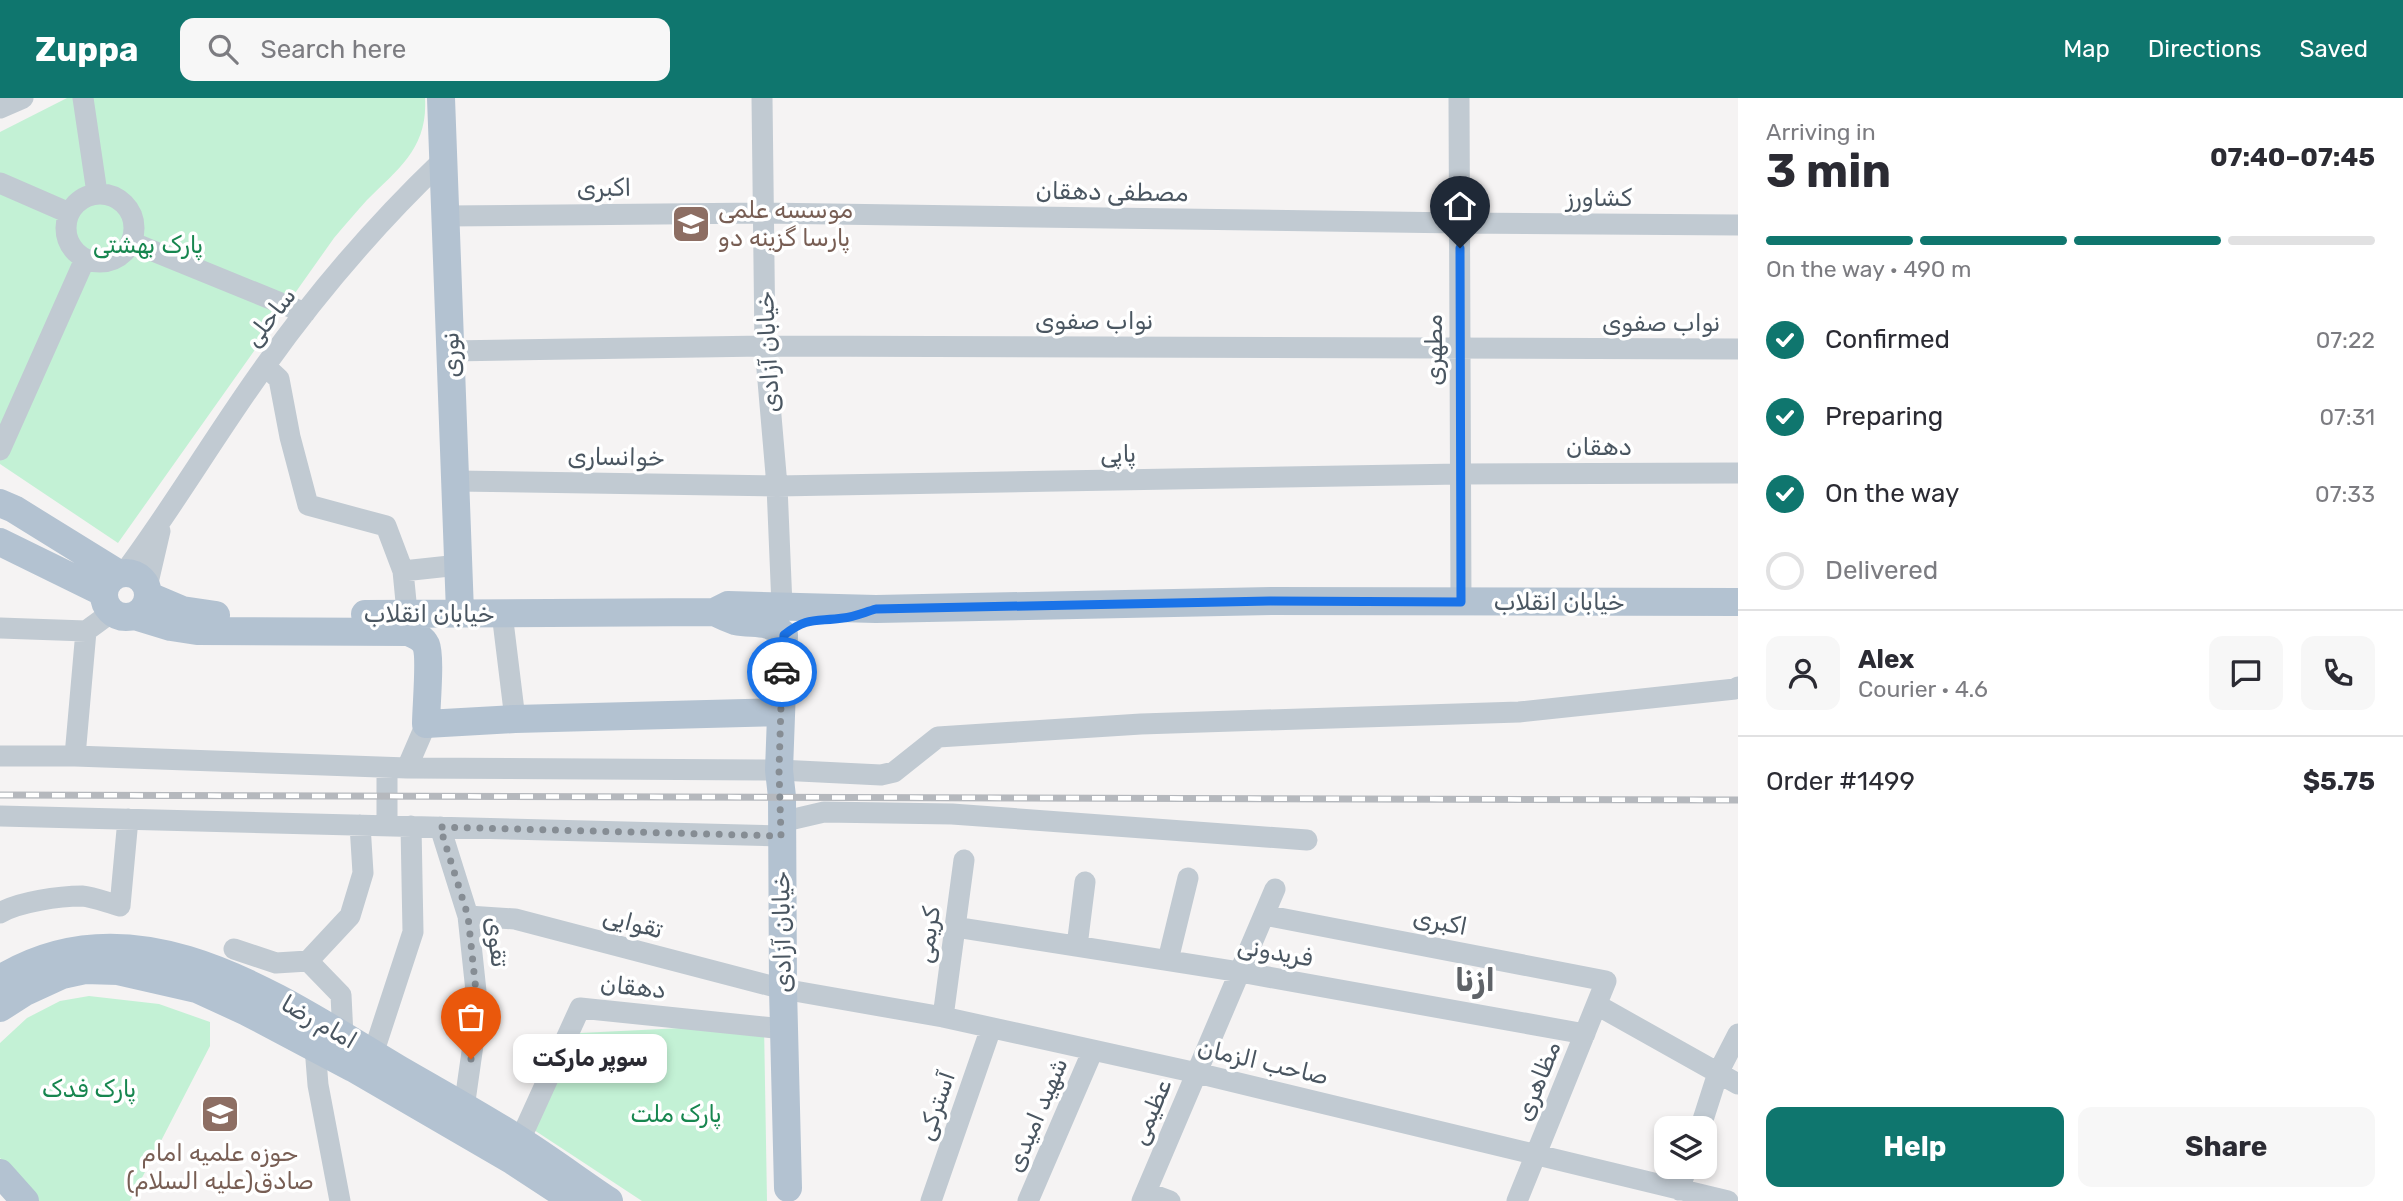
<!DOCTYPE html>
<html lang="en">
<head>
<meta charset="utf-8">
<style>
  :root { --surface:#fff; --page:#f7f7f7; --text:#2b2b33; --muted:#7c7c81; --line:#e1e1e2; --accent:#0f766e }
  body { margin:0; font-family:Rubik,"Noto Naskh Arabic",sans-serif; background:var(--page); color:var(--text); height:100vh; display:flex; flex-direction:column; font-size:26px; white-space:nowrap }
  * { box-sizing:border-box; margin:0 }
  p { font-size:23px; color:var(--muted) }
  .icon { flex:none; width:38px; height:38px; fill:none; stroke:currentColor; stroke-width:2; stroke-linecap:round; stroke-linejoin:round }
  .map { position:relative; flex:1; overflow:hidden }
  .panel { display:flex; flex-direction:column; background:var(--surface); width:665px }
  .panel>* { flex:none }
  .tools { position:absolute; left:1654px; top:1018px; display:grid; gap:14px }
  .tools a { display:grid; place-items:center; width:63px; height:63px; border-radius:14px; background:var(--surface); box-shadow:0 4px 10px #0003; font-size:35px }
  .pin { position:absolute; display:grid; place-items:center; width:60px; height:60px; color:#fff; margin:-72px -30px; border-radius:50% 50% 50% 0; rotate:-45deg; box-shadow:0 0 7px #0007 }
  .pin .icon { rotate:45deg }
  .courier { position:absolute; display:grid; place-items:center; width:70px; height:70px; margin:-35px; border:5px solid #1a73e8; border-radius:50%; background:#fff; color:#222; box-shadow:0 2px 9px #0007 }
  .bubble { position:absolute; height:49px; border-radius:14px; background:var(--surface); box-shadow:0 4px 10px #0003; font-size:23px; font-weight:700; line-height:49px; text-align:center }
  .overview em { font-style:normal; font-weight:700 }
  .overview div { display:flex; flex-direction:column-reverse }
  .overview { display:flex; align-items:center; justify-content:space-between; height:119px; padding:0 28px }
  h1 { font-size:46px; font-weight:700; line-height:52px }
  .bar { display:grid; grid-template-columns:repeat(4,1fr); gap:10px 7px; align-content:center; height:84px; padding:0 28px }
  .bar i { height:9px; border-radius:5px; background:var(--line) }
  .bar .selected { background:var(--accent) }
  .bar p { grid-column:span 4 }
  .line { display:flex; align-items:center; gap:18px; padding:0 28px; border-top:2px solid var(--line) }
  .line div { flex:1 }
  .round { display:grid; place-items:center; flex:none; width:74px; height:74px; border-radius:14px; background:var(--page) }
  ol { padding:0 28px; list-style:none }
  li { display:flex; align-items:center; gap:21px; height:77px }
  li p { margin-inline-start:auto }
  li .icon { padding:7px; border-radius:50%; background:var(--accent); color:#fff; stroke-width:4 }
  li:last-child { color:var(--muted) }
  li i { width:38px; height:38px; border:4px solid var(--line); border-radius:50% }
  .action { display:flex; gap:14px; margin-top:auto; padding:14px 28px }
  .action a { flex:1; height:80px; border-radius:14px; background:var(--accent); color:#fff; font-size:28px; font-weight:700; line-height:80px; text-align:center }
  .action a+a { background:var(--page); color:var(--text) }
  header { display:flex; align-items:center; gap:42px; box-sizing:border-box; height:98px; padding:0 35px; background:var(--accent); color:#fff }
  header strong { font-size:33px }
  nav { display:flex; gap:38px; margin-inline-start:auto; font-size:24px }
  .search { width:490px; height:63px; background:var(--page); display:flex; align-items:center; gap:18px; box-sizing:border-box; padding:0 24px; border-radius:14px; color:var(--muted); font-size:26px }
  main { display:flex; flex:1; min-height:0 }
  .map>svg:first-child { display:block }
</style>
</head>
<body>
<header>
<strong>Zuppa</strong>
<div class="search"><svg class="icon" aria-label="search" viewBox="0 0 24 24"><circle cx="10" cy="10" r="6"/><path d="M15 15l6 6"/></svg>Search here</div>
<nav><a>Map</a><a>Directions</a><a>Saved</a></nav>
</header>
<main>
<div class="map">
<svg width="1738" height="1103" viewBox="0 0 1738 1103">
  <rect width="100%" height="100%" fill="#f5f3f3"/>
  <path fill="#c3f1d5" d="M67,0H425C428,50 399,70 367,102C356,114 345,127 334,140L118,445L0,366V34Z
    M89,898L159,906L210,924V948L130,1103H38L0,1060V945L27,920L60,903Z
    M764,926L767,1103H642L531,1030L580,935Z"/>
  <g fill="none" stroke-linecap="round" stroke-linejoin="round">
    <path stroke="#c1cad2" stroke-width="21" d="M83,0L97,95
      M762,0L765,248L777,388L782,508
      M1459,0L1461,504
      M0,10L23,0
      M0,85L69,115
      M66 130a34 34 0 1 1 68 0a34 34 0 1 1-68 0Z
      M445,118L763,115L1459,125L1738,127
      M131,144L305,215
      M451,253L765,248L1738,251
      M265,268L279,281L290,339L308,407L386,428L403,473L407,514
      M0,352L85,161
      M456,383L777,388L1460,376L1738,375
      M403,473L459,467
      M124,475C174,408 216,336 265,268C317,195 377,125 442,63
      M147,489L160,433
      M502,515L515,621
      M0,530L86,533L112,514
      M0,658H75L407,670L426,626
      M75,658L86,533
      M407,670L779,672L881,677L894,674L938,639L1141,626L1519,614L1735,591L1738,589
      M0,718L781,738
      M781,724L824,714L952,716L1307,742
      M387,728V670
      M440,729L468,818L478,912L464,1010
      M0,815C18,804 60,798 82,798C94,799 108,805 120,808L128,721
      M1264,817L1606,883L1517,1103
      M468,818L515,821L783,891L943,919L1197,975L1728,1103
      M955,829L1240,874L1585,936
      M1077,848L1085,784
      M234,851L276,865L308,863
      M1168,862L1188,780
      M1597,907L1738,986
      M943,919L964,762
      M343,938L341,897L308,863L350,818L363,775L360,727
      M315,949L318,987L340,1103
      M373,956L413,834L411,728
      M1700,1031L1718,975L1738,936
      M520,1042L580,910L784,931
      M1679,1092L1687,1069
      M1146,1094L1170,1103
      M931,1103L991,930
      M1028,1103L1093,952
      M1142,1103L1275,791"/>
    <path stroke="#b3c2d1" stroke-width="28" d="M441,0L460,514
      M0,405L14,411L119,476
      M0,444L104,495
      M104 497a22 22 0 1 1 44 0a22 22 0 1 1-44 0Z
      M149,498L182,512L216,517
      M714,514L728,507L876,511L1271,503L1738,504
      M365,516L714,514C721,517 728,521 735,523C755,527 768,521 784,537
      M135,518L171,529L197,533L408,534C415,537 422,539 426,547C431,559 426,610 426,626L515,621L780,614
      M784,537L779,672L782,699L783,891L788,1090
      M0,881C137,797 279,900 397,970C438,994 481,1017 521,1043C551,1062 579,1083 609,1103
      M0,910L25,894L62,877L85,872L118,873L197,891L247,914L353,970L513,1063L574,1103
      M0,1075L25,1103"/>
    <defs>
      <path id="rail" d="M0,697L1738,702"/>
    </defs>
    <use href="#rail" stroke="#b5b8bd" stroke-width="7"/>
    <use href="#rail" stroke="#fff" stroke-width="4.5" stroke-dasharray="13" stroke-linecap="butt"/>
  </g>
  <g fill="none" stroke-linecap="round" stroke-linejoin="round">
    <path stroke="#868d94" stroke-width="7" stroke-dasharray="0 12.6" d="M471,961L478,912L468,818L440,729L781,738L779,672L782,574"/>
    <path stroke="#1a73e8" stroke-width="9" d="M782,574L784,537C808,518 816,524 843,520C854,519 865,514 876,511L1270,503L1461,504L1460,150"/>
  </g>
  <defs>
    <symbol id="school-square" viewBox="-11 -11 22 22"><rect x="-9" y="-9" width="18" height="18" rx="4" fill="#8d6e63" stroke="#fff"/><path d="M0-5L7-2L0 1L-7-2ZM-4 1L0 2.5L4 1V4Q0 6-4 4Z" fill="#fff"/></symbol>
    <symbol id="university-square" viewBox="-11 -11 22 22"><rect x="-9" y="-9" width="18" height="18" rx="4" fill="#8d6e63" stroke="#fff"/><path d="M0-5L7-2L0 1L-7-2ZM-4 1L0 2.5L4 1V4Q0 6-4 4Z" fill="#fff"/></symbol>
  </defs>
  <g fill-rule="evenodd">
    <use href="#school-square" x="669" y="104" width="44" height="44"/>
    <use href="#university-square" x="198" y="994" width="44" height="44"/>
  </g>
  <g text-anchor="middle" stroke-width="7" stroke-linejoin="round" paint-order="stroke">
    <g font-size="24" fill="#4a5661" stroke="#fff">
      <text transform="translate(604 90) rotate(-1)" y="8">اکبری</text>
      <text transform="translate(1112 94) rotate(1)" y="8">مصطفی دهقان</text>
      <text x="1599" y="108">کشاورز</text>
      <text transform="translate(270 219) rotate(-52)" y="8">ساحلی</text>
      <text x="1094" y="231">نواب صفوی</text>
      <text x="1661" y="233">نواب صفوی</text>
      <text transform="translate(1434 252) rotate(-90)" y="8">مطهری</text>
      <text transform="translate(768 254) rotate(-93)" y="8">خیابان آزادی</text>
      <text transform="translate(451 257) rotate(-92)" y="8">نوری</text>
      <text x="1599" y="357">دهقان</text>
      <text transform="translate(1118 356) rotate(-1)" y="8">پاپی</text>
      <text transform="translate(616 359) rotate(1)" y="8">خوانساری</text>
      <text x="1559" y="512">خیابان انقلاب</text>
      <text x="429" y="524">خیابان انقلاب</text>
      <text transform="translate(1440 824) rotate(11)" y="8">اکبری</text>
      <text transform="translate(633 825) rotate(15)" y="8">تقوایی</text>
      <text transform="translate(782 834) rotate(-91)" y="8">خیابان آزادی</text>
      <text transform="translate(928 837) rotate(-82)" y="8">کریمی</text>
      <text transform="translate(497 844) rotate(83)" y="8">تقوی</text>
      <text transform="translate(1275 854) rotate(10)" y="8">فریدونی</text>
      <text transform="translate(633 889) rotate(6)" y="8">دهقان</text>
      <text transform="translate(319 924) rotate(30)" y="8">امام رضا</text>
      <text transform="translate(1263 964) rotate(13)" y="8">صاحب الزمان</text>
      <text transform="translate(1538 983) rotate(-68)" y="8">مظاهری</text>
      <text transform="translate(936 1008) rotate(-71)" y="8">آسترکی</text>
      <text transform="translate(1151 1014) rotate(-67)" y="8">عظیمی</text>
      <text transform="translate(1037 1017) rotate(-67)" y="8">شهید امیدی</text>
    </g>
    <g font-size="24" fill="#785e54" stroke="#fff" text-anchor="start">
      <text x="718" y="120">موسسه علمی<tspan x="718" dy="28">پارسا گزینه دو</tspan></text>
      <text x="220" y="1063" text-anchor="middle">حوزه علمیه امام<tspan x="220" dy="28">صادق(علیه السلام)</tspan></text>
    </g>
    <g font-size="24" fill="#17864f" stroke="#fff">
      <text x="148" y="155">پارک بهشتی</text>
      <text x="89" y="999">پارک فدک</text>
      <text x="676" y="1024">پارک ملت</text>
    </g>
    <g font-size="32" font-weight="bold" fill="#5f6368" stroke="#fff">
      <text x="1475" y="893">ازنا</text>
    </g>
  </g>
</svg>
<div class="tools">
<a><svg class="icon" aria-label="layers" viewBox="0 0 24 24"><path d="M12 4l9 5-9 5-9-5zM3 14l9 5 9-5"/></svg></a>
</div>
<div class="pin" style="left:471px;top:961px;background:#ea580c"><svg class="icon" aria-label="bag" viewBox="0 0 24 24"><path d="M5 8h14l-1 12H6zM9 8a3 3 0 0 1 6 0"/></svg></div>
<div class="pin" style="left:1460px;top:150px;background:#1f2937"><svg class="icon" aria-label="home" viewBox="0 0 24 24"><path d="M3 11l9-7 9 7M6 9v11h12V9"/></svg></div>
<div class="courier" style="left:782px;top:574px"><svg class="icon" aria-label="car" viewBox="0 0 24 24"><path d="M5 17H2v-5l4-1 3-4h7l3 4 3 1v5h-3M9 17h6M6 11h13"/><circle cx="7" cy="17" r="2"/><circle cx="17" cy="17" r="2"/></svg></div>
<div class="bubble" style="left:513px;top:936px;width:154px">سوپر مارکت</div>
</div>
<section class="panel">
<div class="overview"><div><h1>3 min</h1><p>Arriving in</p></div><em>07:40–07:45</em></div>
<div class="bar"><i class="selected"></i><i class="selected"></i><i class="selected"></i><i></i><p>On the way · 490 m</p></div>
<ol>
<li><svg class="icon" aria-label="check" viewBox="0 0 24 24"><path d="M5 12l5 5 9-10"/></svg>Confirmed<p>07:22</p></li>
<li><svg class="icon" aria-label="check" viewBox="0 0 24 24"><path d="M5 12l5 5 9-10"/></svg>Preparing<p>07:31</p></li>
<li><svg class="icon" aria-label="check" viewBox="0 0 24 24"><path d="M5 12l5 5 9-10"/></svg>On the way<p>07:33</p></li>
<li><i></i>Delivered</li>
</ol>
<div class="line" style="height:126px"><a class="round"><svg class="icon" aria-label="person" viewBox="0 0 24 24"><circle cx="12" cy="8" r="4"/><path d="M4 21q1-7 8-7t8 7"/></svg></a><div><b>Alex</b><p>Courier · 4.6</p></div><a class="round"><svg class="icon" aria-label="chat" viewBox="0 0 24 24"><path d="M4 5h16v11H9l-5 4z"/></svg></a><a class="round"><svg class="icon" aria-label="phone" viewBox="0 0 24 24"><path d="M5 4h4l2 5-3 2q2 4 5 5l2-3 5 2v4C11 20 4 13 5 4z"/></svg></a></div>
<div class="line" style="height:91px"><div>Order #1499</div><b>$5.75</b></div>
<div class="action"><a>Help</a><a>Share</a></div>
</section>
</main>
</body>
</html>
